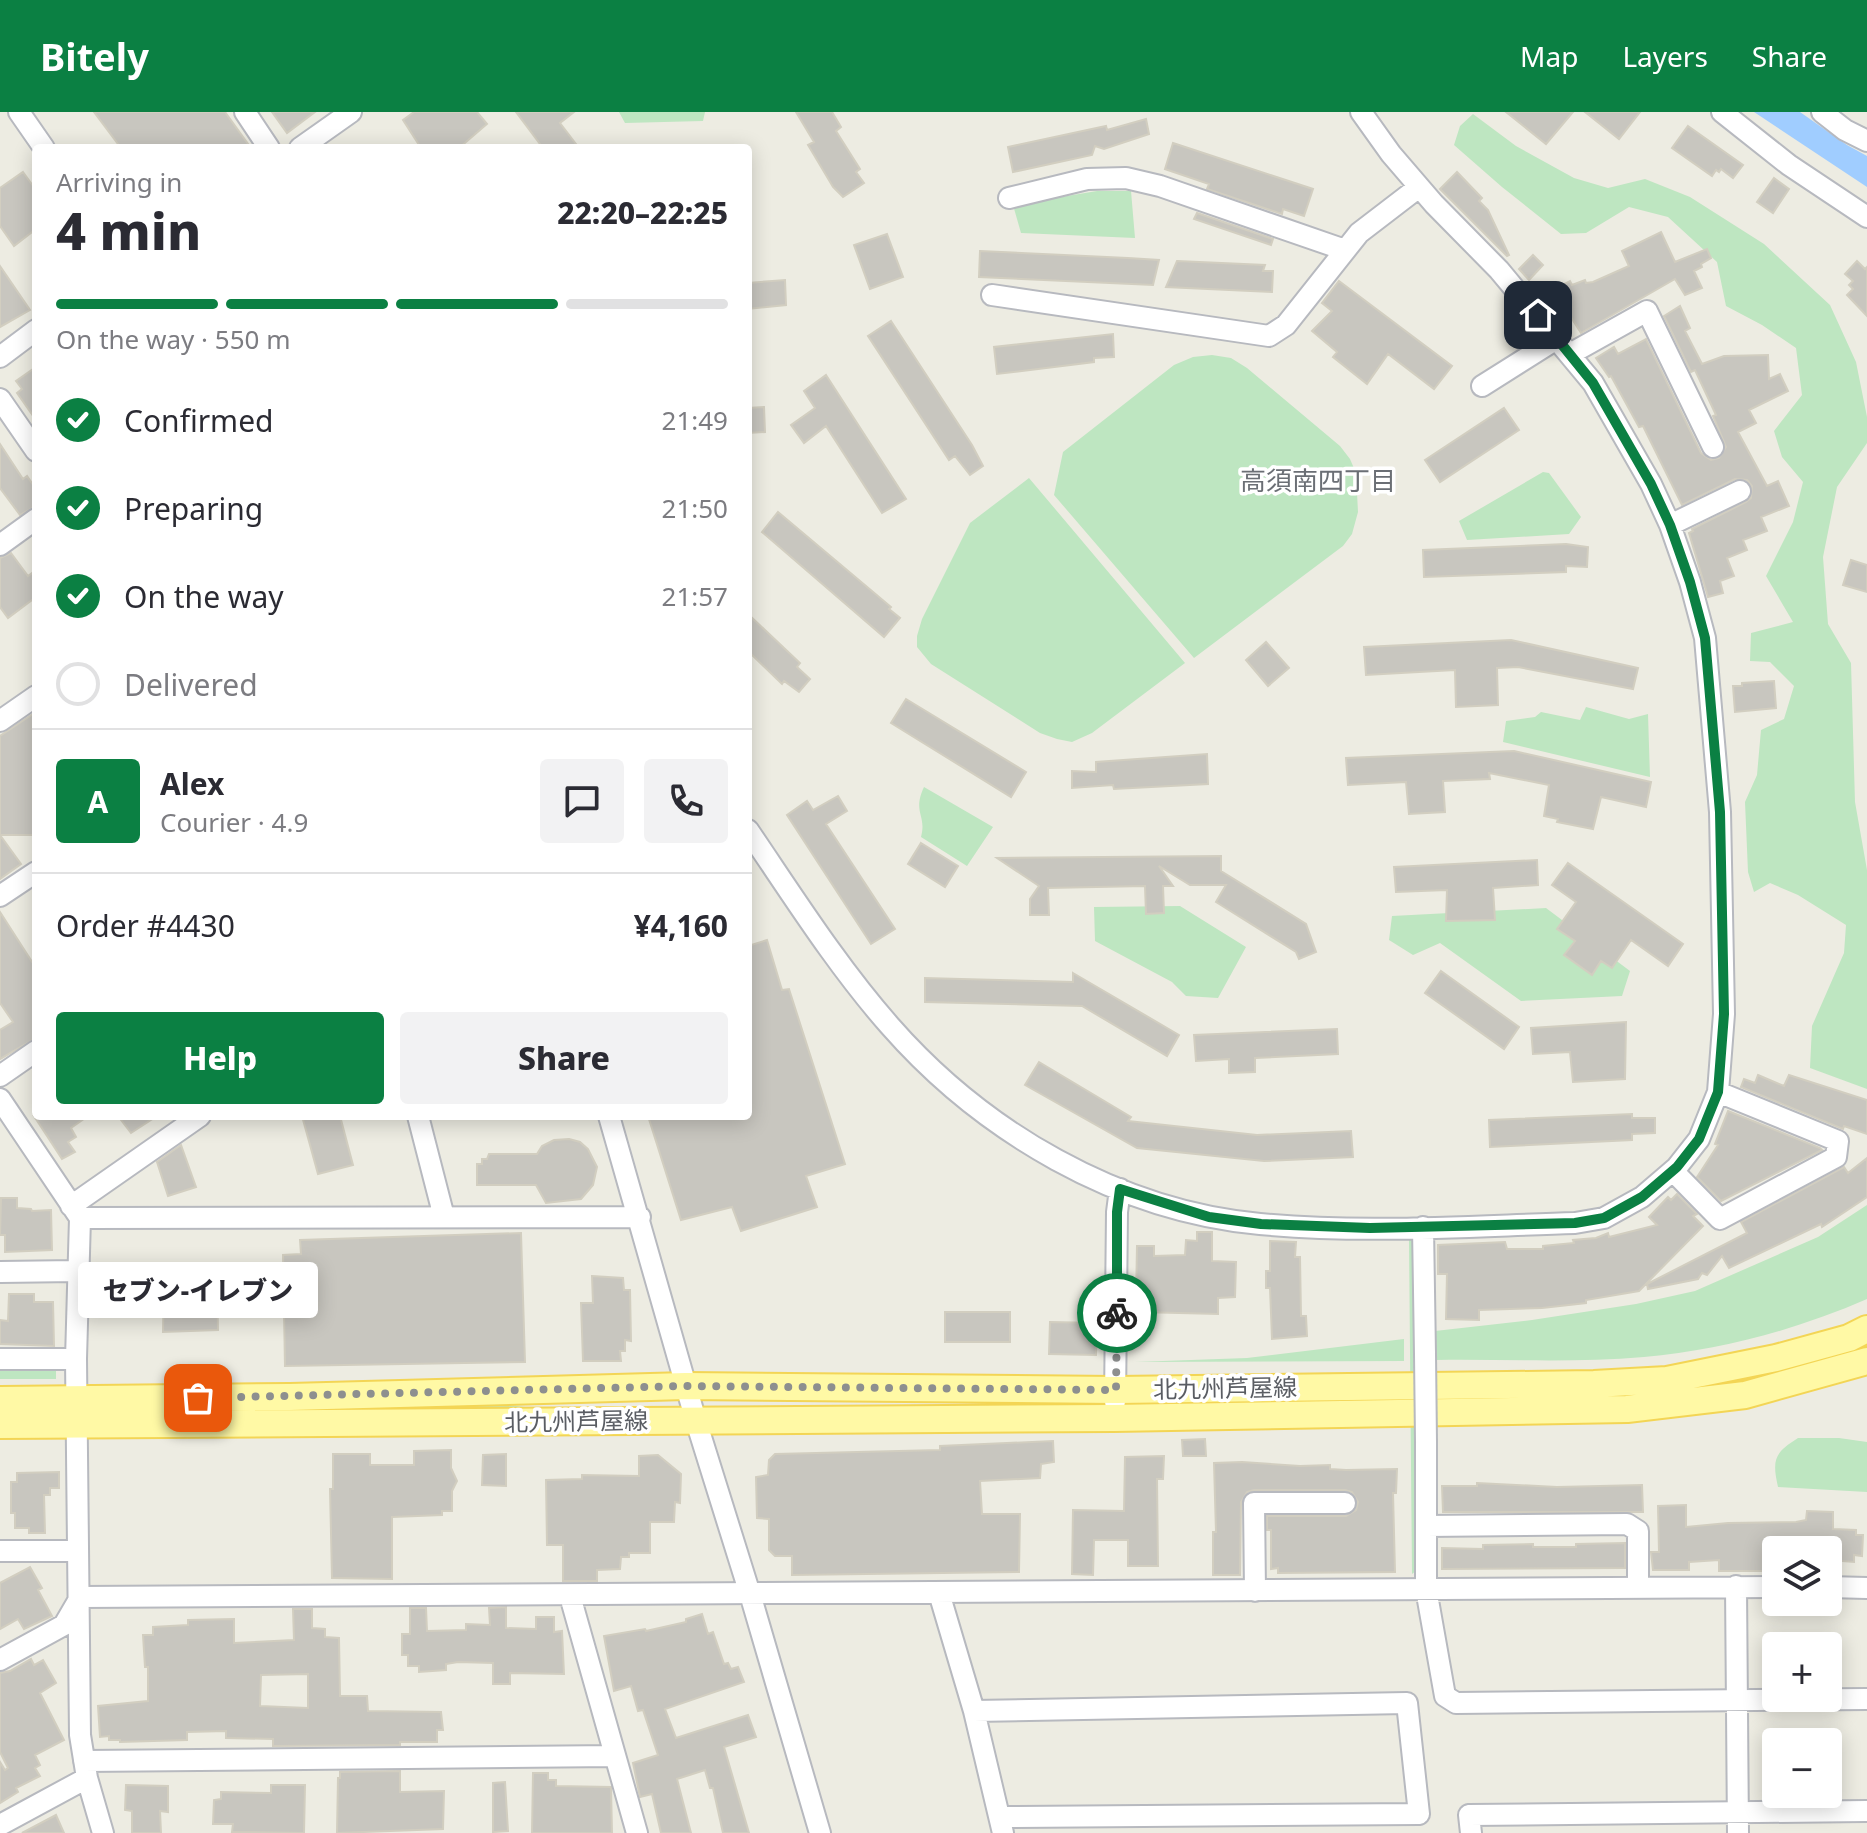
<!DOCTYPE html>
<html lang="en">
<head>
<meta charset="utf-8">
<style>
  :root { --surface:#fff; --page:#f2f2f3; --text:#2b2b33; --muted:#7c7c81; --line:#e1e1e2; --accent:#0b8043 }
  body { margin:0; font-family:"Noto Sans","Noto Sans JP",sans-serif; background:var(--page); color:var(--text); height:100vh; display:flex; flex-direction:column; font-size:30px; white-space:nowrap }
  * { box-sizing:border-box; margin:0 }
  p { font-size:26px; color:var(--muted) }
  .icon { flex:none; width:44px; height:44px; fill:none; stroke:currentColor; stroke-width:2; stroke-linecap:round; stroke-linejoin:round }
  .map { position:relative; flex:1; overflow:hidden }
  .panel { position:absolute; left:32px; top:32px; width:720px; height:976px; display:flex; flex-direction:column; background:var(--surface); border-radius:8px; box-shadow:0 4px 20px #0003 }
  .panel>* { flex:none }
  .buttons { position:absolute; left:1762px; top:1424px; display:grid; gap:16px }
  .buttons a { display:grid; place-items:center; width:80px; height:80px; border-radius:8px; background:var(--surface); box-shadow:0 4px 20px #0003; font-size:40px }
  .pin { position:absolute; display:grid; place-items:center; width:68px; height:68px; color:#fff; margin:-34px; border-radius:16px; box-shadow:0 4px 12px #0006 }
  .courier { position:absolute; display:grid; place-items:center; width:80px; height:80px; margin:-40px; border:6px solid #0b8043; border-radius:50%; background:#fff; color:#222; box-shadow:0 2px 10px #0007 }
  .bubble { position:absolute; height:56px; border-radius:8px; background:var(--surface); box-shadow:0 4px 20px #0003; font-size:26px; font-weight:800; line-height:56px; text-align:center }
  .headline em { font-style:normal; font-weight:800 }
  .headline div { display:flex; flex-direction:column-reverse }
  .headline { display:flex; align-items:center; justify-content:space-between; height:136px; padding:0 24px }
  h1 { font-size:52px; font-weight:800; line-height:60px }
  .bar { display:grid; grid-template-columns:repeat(4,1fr); gap:12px 8px; align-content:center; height:96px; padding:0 24px }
  .bar i { height:10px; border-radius:6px; background:var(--line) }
  .bar .on { background:var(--accent) }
  .bar p { grid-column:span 4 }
  .line { display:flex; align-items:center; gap:20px; padding:0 24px; border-top:2px solid var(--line) }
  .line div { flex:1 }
  .round { display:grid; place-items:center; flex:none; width:84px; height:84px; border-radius:8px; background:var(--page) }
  ol { padding:0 24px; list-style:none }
  li { display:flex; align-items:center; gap:24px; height:88px }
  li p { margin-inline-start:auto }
  li .icon { padding:8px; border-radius:50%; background:var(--accent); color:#fff; stroke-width:4 }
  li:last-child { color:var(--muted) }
  li i { width:44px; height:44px; border:4px solid var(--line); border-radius:50% }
  .button { display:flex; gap:16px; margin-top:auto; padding:16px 24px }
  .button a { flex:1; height:92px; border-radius:8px; background:var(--accent); color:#fff; font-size:32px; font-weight:800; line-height:92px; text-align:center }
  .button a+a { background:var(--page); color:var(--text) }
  header { display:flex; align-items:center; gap:48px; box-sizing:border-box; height:112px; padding:0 40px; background:var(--accent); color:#fff }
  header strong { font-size:38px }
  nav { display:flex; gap:44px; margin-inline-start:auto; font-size:28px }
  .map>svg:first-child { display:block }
</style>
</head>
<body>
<header>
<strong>Bitely</strong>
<nav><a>Map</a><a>Layers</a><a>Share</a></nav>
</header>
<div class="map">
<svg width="1867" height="1721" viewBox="0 0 1867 1721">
  <rect width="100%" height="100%" fill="#edece2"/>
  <path fill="#bee6c1" d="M619,0H705L703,9L625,11Z
    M1473,2L1516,34L1574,66L1608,76L1645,67L1690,85L1764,132L1830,193L1856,250L1867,305V331L1837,375L1823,445L1828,512L1851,551L1855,690L1867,758V977L1810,956L1812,914L1844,841L1846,813L1798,783L1770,771L1754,780L1748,760L1745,690L1757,663L1761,618L1784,607L1794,574L1770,550L1750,549L1751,521L1793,510L1766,464L1793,410L1803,370L1782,345L1774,319L1802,283L1796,236L1762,213L1726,194L1717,150L1668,105L1629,95L1586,121L1561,122L1502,75L1454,33L1460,14Z
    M1097,79H1131L1135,126L1021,121L1013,93Z
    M1212,243L1231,246L1247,256L1340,334L1350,347L1356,361L1358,400L1352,422L1343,434L1194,546L1054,383L1063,340L1174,253L1193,245Z
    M1543,360L1549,361L1581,405L1569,422L1467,428L1459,409Z
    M1029,366L1185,551L1092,621L1072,630L1057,627L1040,621L931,552L917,535V524L922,507L970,411Z
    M1586,595L1629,607L1648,602L1650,665L1503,630L1506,609L1535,605L1541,600L1580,608Z
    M924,675L993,715L967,754L921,725C927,703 912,701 924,675Z
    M1180,794L1246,835L1218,886L1186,884L1172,870L1095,829L1094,795Z
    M1546,796L1630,859L1622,884L1521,889L1440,831L1413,843L1389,828L1392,804Z
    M1867,1093V1187C1796,1218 1721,1238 1644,1245C1575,1251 1505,1247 1436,1248L1435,1219L1532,1208L1636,1192L1695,1179L1818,1125Z
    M1409,1127H1412L1416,1413V1459L1412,1462Z
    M1404,1227V1249L1135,1250L1247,1246Z
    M0,1254H56V1267H0Z
    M475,1289L525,1295L642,1296L118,1303Z
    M1798,1326H1839L1867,1330V1380L1778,1375C1772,1348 1774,1341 1798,1326Z"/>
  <path fill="#a0cdff" d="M1754,0H1800L1847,33L1867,44V75Z"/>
  <path fill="#c8c6bf" stroke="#d2cec0" stroke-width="2" fill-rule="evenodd" d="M94,0H225L251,36H121Z
    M272,0H315L287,21Z
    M414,0H477L487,12L459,36H421L403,8Z
    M516,0H574L560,11L579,36H543Z
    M796,0H832L841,15L836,19L860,57L856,60L864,71L843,85L833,75L808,33L814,30Z
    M1506,0H1573L1546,32Z
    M1585,0H1640L1619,27Z
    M1146,7L1149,22L1104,37L1095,34L1092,43L1013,60L1008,35L1106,14L1107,18Z
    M1688,14L1743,53L1733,66L1721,57L1719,60L1716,58L1712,64L1672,36Z
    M1173,31L1313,77L1304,104L1283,97L1282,102L1207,77L1209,72L1165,57Z
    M23,60L36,78V117L14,134L0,114V76Z
    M1457,60L1482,86L1479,89L1488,98L1509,143L1507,144L1440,77Z
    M1774,66L1789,77L1773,101L1757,90Z
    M1197,101L1273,127L1271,133L1194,107Z
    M1661,120L1675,150L1707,137L1711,146L1701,152L1702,155L1694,159L1702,176L1685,183L1675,167L1581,221L1565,196L1559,198L1549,180L1570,169L1572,173L1585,168L1586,171L1593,170L1629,154L1622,139Z
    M887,122L903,165L870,177L854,133Z
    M980,139L1128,146L1159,148L1153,173L979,165Z
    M1533,143L1543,153L1529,168L1519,157Z
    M1177,149L1265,153L1263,159H1273L1272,180L1166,175Z
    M1857,149L1865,157L1867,155V204L1847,183L1853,177L1849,173L1853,169L1845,162Z
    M0,154L30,198L0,215Z
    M785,168L786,193L748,197V171Z
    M1339,169L1452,254L1434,277L1388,242L1367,272L1333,245L1337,240L1312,219L1332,199L1322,191Z
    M1680,194L1690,216L1685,219L1702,252L1724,244L1768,243L1769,267L1780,262L1788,279L1749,298L1756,311L1738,320L1767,374L1778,369L1789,394L1761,405L1767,419L1743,428L1747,438L1727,446L1734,464L1720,469L1723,481L1708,485L1689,421L1693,419L1692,417L1746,390L1751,386L1752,374L1747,368L1735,367L1682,393L1643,314L1639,315L1611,264L1609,265L1596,246L1614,235L1618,242L1646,227L1701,341L1711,348L1719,346L1726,335L1713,304L1716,303L1695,258L1691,260L1664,204Z
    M891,209L972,333L983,354L970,363L955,344L949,348L868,224Z
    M1113,222L1114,245L1094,246V250L997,262L994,235Z
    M36,255V308L17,281L22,277L16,269Z
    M826,263L906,387L882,401L826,314L804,331L791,313L815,296L804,279Z
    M764,295L765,320L748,321V296Z
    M1504,296L1519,318L1440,370L1425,348Z
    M0,332L23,367L27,364L36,377V394L20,403L0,376Z
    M778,400L891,495L889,497L900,506L884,525L762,420Z
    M1566,432L1588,435L1587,455L1566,454V460L1424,465L1423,438Z
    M11,441L28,464L36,458V485L8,506L0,495V446Z
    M1851,448L1867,453V480L1843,473Z
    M748,502L800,551L797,555L810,567L799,580L784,569L782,572L748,539Z
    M1511,528L1638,556L1633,577L1518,555L1497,556L1498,593L1456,595L1455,558L1366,563L1364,535Z
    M1266,530L1289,556L1268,574L1246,548Z
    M1774,569L1776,596L1735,600L1733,574H1742V571Z
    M906,587L1026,660L1011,685L891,611Z
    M36,600V723H0L21,752L0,767V624Z
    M1514,639L1651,670L1646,695L1601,685L1593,717L1557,710L1558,707L1544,704L1549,673L1489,661L1490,667L1443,669L1445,700L1409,702L1406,670L1348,673L1346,646Z
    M1207,642L1208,672L1114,677L1113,673L1072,676V659L1096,660V650Z
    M838,684L847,699L826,712L895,817L871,832L787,703L807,689L813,698Z
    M921,731L958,754L945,775L908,752Z
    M1221,744V759L1306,812L1316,840L1299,847L1296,840L1216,790L1226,773H1190L1159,754L1173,774H1163L1164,801L1146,802L1145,774L1048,776L1049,803H1030V787L1039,774L997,746Z
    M1537,748L1538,773L1493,776L1495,808L1446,809L1447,778L1396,780L1394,755Z
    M1568,751L1683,832L1668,854L1631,828L1612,856L1601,849L1592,863L1564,843L1575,829L1557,817L1576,790L1552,773Z
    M0,800L36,856V926L0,947V918L13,910L0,891Z
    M767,828L782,878L789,877L845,1052L806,1064L817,1095L741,1119L732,1095L681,1108L648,1004H748V834Z
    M1441,859L1519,915L1504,937L1425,881Z
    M1073,861L1179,923L1167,944L1082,894L925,890V866L1073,870Z
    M1626,910L1625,967L1573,970L1570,940L1533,942L1531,916Z
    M1337,917L1338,942L1255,946V960L1229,961V947L1196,949L1194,923Z
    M1039,950L1131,1005L1128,1009L1257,1023L1351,1019L1353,1045L1264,1049L1137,1036L1025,973Z
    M1758,963L1784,974L1789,963L1867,988V1022L1844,1014L1843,1017L1741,975L1744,967L1755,971Z
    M1728,999L1820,1036L1822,1038L1721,1089L1697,1065L1718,1033L1715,1032Z
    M1632,1002V1006H1655V1021L1632,1022V1028L1490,1035L1489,1008Z
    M34,1004H88L71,1016L76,1025L68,1030L75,1040L62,1047Z
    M118,1004H157L131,1021Z
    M302,1004H340L353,1053L318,1062Z
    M569,1027L580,1030L588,1037L597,1055L593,1073L581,1087L546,1091L536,1073H477V1052H482V1047H487L489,1042H537L542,1034L554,1028Z
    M181,1033L196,1075L168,1084L157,1050Z
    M1867,1046V1085L1822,1115L1821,1112L1729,1156L1722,1144L1707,1163L1702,1161L1698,1167L1648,1177L1647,1172L1747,1121L1741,1110L1844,1055L1848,1061Z
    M1677,1082L1697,1102L1693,1104L1703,1114L1639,1179L1586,1188V1191L1542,1196L1479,1198V1208L1446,1207L1447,1162H1438V1133L1505,1130L1507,1137H1543V1134L1574,1131L1573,1128L1596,1126L1608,1121L1609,1125L1657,1113L1649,1105L1668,1085L1671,1088Z
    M1,1086H17V1096L31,1097L32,1099L51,1098L52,1138L5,1140V1123H0Z
    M1197,1120H1212V1149L1236,1150L1235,1185L1218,1186V1202L1140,1200V1187H1136L1137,1134H1154V1144L1185,1143L1186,1128L1197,1129Z
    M521,1121L525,1250L285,1254L283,1143L301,1142L300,1128Z
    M1270,1129L1296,1130L1295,1145H1300L1301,1204H1306L1307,1224L1272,1227L1270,1176H1266V1159H1270Z
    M592,1164L623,1166L624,1178H630L631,1229L625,1228V1239H620L621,1249H583L581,1191H593Z
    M217,1166L218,1218L163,1220L164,1167Z
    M9,1182H34V1190H53L54,1234L0,1232V1208L8,1209Z
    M945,1200H1010V1230H945Z
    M1050,1210L1097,1211L1096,1243L1049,1242Z
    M1205,1327L1206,1344H1183L1182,1328Z
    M1053,1329L1054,1350L1041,1352L1040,1366L980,1369L982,1402H1020L1019,1460L792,1463V1444H775L769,1438V1407L757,1406L756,1365L768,1363L769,1348L775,1342L940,1338V1334Z
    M451,1338V1356L457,1369L452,1379V1399H442V1403L392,1405V1467L332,1466L330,1377H333V1342H370V1353H414V1339Z
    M506,1342V1374L482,1373L483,1343Z
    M658,1343L681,1362L680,1391L675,1390L674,1410H650V1441H629V1445H621L620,1457L597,1458V1469H563V1433H547L546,1368L582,1367V1363L639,1364V1344Z
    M1164,1344L1163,1367H1157L1158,1454H1128V1428H1094L1093,1463L1072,1462L1073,1398L1124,1399L1125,1345Z
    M1242,1350L1300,1354L1330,1353V1357L1346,1358L1397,1357L1396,1381H1393L1395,1460L1278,1461V1456L1271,1457V1418H1267V1404H1346L1356,1398L1358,1390L1352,1380L1345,1378H1254L1247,1380L1241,1390L1240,1463H1213V1420H1216L1214,1351Z
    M59,1360V1376H50V1383H44L45,1421H29V1416H15V1401H11V1370H17V1361Z
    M1477,1371L1557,1375L1642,1373L1643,1400H1443L1442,1374H1477Z
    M1686,1393V1415L1728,1411L1796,1410L1806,1408L1807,1399L1833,1400V1417L1856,1418V1423H1863L1862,1444L1854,1443V1450L1830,1448L1831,1438H1776V1459H1719V1448L1689,1450V1458H1653L1651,1440H1659L1658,1394Z
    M1625,1431V1456L1442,1457V1436L1483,1437V1433L1533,1432V1435H1576V1432Z
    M30,1455L42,1476L38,1478L52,1504L24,1517L18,1507L0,1517V1471Z
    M506,1495V1516L536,1517V1505H554V1520L562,1519L564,1562L510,1561V1572H493V1551L458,1550L446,1552V1558L419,1560V1554H408V1543H402V1522H410V1496H426L427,1519L466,1518V1512L490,1513L489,1496Z
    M293,1497H312V1516L325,1517V1525L339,1526L340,1584H367L368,1599L441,1600L443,1618H437V1630H400V1633L273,1634V1627L226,1626V1619L187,1620V1628L120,1630V1628H109V1624L100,1625L98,1594L148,1589V1555H145L143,1523H153V1515L188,1513V1508L234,1507V1531L294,1528ZM308,1562V1596L260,1594L261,1563Z
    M702,1502L708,1522L713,1520L724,1552L728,1551L731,1557L738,1555L744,1570L665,1597L676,1626L748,1603L756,1625L724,1635L749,1721H723L713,1676H710L705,1658L677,1667L691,1721H661L652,1682L640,1685L633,1651L658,1643L643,1598L638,1599L631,1574L614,1579L604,1524L645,1517L646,1519L686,1510V1507Z
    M31,1547L34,1553L43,1548L56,1571L40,1581L64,1628L35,1643L40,1653L35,1656L40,1664L16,1676L18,1680L0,1691V1650L5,1658L8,1656L0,1640V1561L10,1559Z
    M400,1659V1680L444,1679L443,1717L337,1721L338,1666H340V1660Z
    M533,1661H548V1668H556V1674L611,1675L612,1721H532Z
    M505,1670L508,1719L493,1720V1671Z
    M126,1673L168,1674V1700L160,1699L161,1721H132V1699L125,1698Z
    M271,1673H305L304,1721L232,1720L233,1712H213L214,1688L221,1687V1680L271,1681Z
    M56,1703L64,1721H22Z"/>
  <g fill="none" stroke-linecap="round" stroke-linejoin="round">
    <defs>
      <path id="minor" d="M19,0L44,36
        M245,0L269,36
        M1722,0L1789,53L1867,105
        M1822,0L1845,18L1867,29
        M300,36L351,0
        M1009,86L1087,67L1126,66L1160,74L1345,138
        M992,183L1269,224L1286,213L1359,121L1419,75
        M1570,242L1647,199L1713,335
        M0,245L36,218
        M1482,274L1558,226
        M0,287L36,339
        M1670,413L1740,379
        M0,433L36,407
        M0,609L36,584
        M748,718C793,784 837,854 890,914C983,1020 1118,1099 1260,1112C1364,1122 1471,1114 1575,1111L1604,1106L1642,1085L1677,1055L1699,1027L1718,980L1724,902L1720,700L1705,526L1690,470L1670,413L1651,372L1593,271L1499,158L1434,92L1391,42L1361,0
        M0,784L36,760
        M0,964L36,939
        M0,987L80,1106L76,1247L80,1623L87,1666L103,1721
        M418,1004L444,1105
        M609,1004L696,1309L750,1482L820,1721
        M1673,1059L1720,1107L1836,1045L1838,1029L1718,980
        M71,1094L200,1004
        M80,1106L640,1105
        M1423,1115L1425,1242
        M0,1160L76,1159
        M0,1247H76
        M1115,1290L1117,1100L1120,1077
        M1426,1330V1477L1445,1584L1456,1591L1867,1587
        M1426,1414L1627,1412L1638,1419V1475
        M0,1439H77
        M1736,1474L1738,1721
        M1828,1475L1867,1476
        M1255,1479L1254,1391H1345
        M939,1481L974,1599L1003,1721
        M570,1484L637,1721
        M80,1485L1776,1475
        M0,1548L64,1513L78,1489
        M974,1599L1407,1591L1419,1702L1001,1705
        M84,1649L615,1644
        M0,1713L87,1666
        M1471,1721L1469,1703L1867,1699"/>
      <path id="major" d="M0,1288L290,1285L686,1274L1116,1278L1594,1272L1667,1268L1776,1246L1849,1226L1867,1217
        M0,1313L1114,1306L1627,1297L1745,1283L1867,1249"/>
    </defs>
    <use href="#minor" stroke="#b7b9bf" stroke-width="24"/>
    <use href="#major" stroke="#f3d555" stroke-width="30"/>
    <use href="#minor" stroke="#fff" stroke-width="20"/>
    <use href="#major" stroke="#fff9a5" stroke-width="26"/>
    <defs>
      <path id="minor-bridge" d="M1425,1242L1426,1330"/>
    </defs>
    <use href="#minor-bridge" stroke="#b7b9bf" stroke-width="24" stroke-linecap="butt"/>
    <use href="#minor-bridge" stroke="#fff" stroke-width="20"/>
  </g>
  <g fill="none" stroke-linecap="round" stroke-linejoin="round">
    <path stroke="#8d8f8f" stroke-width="8" stroke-dasharray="0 14.4" d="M198,1286L686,1274L1116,1278L1117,1201"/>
    <path stroke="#0b8043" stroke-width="10" d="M1117,1201V1100L1120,1077L1209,1105L1261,1112L1370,1116L1575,1111L1604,1106L1642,1085L1677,1055L1699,1027L1718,980L1724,902L1720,700L1705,526L1690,470L1670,413L1651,372L1593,271L1538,203"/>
  </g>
  <g text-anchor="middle" stroke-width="7" stroke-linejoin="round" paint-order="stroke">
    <g font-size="24" fill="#5a5d63" stroke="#fff">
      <text transform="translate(1225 1277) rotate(-1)" y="8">北九州芦屋線</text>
      <text transform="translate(576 1310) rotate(-1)" y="8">北九州芦屋線</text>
    </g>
    <g font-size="26" fill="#6b6f75" stroke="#fff">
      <text x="1318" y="378">高須南四丁目</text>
    </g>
  </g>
</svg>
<div class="buttons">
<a><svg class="icon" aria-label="layers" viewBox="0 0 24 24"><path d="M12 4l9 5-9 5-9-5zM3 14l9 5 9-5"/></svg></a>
<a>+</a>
<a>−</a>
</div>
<div class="pin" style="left:198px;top:1286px;background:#ea580c"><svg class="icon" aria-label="bag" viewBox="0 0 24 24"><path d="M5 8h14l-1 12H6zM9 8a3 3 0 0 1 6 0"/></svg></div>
<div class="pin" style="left:1538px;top:203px;background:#1f2937"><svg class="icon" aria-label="home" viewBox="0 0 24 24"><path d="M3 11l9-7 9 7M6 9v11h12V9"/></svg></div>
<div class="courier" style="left:1117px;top:1201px"><svg class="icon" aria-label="bike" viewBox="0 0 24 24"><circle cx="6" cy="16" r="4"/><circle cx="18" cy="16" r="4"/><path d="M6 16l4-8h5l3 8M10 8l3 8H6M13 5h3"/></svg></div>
<div class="bubble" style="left:78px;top:1150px;width:240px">セブン-イレブン</div>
<section class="panel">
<div class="headline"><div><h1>4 min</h1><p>Arriving in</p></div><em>22:20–22:25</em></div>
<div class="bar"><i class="on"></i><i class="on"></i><i class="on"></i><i></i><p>On the way · 550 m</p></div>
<ol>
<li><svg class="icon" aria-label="check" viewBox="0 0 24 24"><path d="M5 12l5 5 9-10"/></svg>Confirmed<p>21:49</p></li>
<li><svg class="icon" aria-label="check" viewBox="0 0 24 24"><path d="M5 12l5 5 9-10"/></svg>Preparing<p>21:50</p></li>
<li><svg class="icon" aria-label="check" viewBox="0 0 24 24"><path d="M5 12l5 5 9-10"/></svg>On the way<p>21:57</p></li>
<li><i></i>Delivered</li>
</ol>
<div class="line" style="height:144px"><b class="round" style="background:var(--accent);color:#fff">A</b><div><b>Alex</b><p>Courier · 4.9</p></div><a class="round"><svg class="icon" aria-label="chat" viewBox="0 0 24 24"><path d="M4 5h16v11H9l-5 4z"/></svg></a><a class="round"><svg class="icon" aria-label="phone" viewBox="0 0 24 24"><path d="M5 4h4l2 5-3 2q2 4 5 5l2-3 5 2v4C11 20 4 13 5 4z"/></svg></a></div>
<div class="line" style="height:104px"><div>Order #4430</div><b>¥4,160</b></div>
<div class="button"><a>Help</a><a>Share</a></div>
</section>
</div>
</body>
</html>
